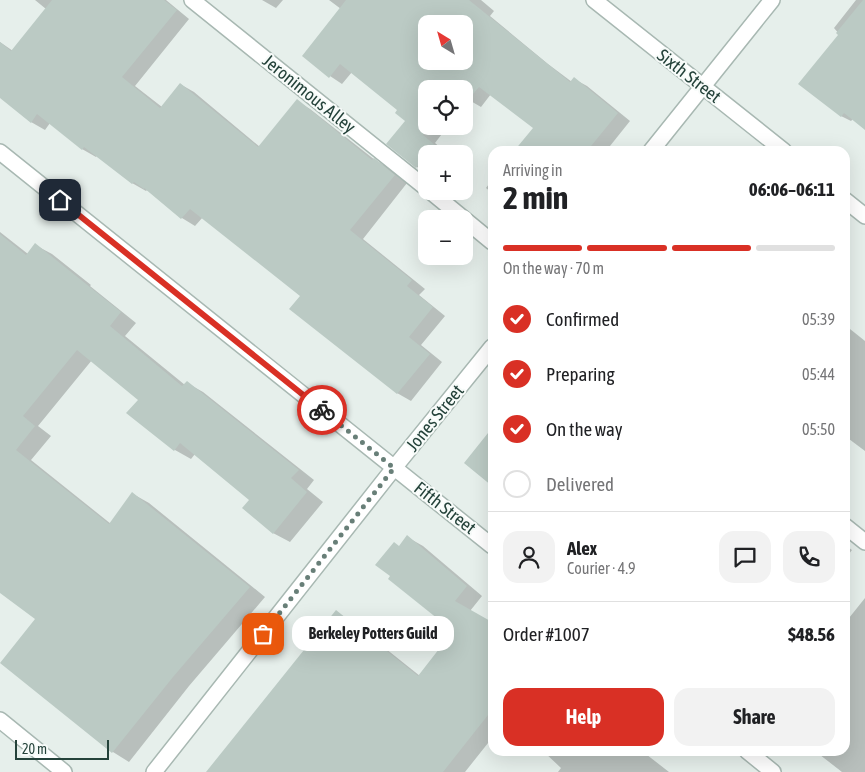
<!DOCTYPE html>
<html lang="en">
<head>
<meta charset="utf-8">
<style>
  :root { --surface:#fff; --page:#f2f2f2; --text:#202124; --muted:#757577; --line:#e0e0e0; --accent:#d93025 }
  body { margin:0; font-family:"Asap Condensed",sans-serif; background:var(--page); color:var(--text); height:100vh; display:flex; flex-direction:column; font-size:19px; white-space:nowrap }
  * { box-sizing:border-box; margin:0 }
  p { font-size:16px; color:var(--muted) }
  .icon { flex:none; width:28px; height:28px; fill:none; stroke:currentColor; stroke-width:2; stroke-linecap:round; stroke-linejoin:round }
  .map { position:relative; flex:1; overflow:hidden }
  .panel { position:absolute; left:488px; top:146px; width:362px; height:610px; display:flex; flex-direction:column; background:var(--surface); border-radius:15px; box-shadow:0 5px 20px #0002 }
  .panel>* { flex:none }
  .needle { width:32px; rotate:323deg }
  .tools { position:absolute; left:418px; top:15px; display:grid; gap:10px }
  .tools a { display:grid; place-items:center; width:55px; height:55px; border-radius:10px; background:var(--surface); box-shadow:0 5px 20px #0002; font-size:25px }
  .scale { position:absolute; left:15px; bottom:12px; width:94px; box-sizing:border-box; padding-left:5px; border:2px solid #24423a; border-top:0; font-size:14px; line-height:18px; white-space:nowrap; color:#24423a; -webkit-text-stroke:4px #f7fbf9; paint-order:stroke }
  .pin { position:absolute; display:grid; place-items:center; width:42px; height:42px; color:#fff; margin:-21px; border-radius:10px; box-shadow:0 2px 8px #0006 }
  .courier { position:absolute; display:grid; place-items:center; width:50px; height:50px; margin:-25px; border:4px solid #d93025; border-radius:50%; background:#fff; color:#222; box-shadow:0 1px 6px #0007 }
  .bubble { position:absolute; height:35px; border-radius:15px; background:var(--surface); box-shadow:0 5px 20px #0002; font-size:16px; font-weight:700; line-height:35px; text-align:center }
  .headline em { font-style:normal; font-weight:700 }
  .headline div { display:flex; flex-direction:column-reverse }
  .headline { display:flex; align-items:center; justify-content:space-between; height:85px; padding:0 15px }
  h1 { font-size:32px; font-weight:700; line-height:38px }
  .bar { display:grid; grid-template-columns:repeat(4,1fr); gap:8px 5px; align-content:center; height:60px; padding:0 15px }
  .bar i { height:6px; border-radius:4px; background:var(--line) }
  .bar .on { background:var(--accent) }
  .bar p { grid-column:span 4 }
  .line { display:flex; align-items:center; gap:12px; padding:0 15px; border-top:1px solid var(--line) }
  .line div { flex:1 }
  .round { display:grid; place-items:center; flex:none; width:52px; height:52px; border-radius:15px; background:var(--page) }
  ol { padding:0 15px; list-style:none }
  li { display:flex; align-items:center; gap:15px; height:55px }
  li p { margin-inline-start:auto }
  li .icon { padding:5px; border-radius:50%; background:var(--accent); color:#fff; stroke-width:4 }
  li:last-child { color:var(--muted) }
  li i { width:28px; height:28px; border:2px solid var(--line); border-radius:50% }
  .button { display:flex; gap:10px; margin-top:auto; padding:10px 15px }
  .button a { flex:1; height:58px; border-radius:15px; background:var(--accent); color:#fff; font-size:20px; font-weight:700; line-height:58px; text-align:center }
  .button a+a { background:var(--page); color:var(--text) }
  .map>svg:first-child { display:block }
</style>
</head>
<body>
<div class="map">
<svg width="865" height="772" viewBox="0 0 865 772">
  <rect width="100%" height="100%" fill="#e6efeb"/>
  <path fill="#0003" fill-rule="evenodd" d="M35,0H166L189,19L135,86L162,107L180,84L194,92L260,147L297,101L310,109L375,160L387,167L407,183L363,239L425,289L419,295L445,316L421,345L442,362L411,401L397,393L301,296L203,217L195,226L182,218L151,192L147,190L146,191L132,183L97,155L96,157L82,149L50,123L45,130L31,122L0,97V42L13,51L46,9Z
    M262,0H283L276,8Z
    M329,0H481L494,11L490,16L548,64L572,82L574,79L587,86L630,121L606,151H516L534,128L491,94L481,107L469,100L464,107V89H426V126H448L435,143L447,153L426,154V172L417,167L407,121L399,110L352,72L342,84L330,76L341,9ZM426,24H464V61H426Z
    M856,0H865V127L853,119L851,121L841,116L840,35L834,28Z
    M492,180V193L486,188Z
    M0,232L28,254L35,245L52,254L91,285L90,286L136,323L125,336L185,385L187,383L203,392L314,480L307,489L323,502L290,542L273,533L250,499L195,454L191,459L175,450L139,400L92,360L38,426L51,436L31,460L111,524L133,494L149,503L265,597L189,686L129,762L113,752L2,663L37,619L0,591Z
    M845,325L865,341V451L845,436Z
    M492,429V485L465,463Z
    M407,537L423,546L482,596L470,611L492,624V738L465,772H208L336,612L351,621L420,676L455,631L400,547Z
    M845,545L852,550L845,559Z
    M865,598V772H842L815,751H845V623Z
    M543,751H642L669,772H558L561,768Z"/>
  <path fill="#bbcac4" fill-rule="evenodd" d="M52,0H164L177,10L122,77L160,108L180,83L258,147L297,99L372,160L374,158L395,175L350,230L412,280L407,286L433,307L409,337L430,354L397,394L289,309L300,296L190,209L181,219L144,188V189L134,182L132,184L84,147L82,150L37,114L31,123L0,98V42L11,51Z
    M346,0H469L570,82L574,77L618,113L587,151H514L533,128L479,87L468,100L464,97V89H426V126H430L423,135L435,145L416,168L386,144L405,121L395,113L397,110L340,64L329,78L302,56ZM426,24H464V61H426Z
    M863,0H865V130L844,113L841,117L798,84L838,35L836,33Z
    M0,234L26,255L35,243L121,312L110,326L182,386L187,381L299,470L291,478L307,492L273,534L242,508L249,500L180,443L174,451L126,413L138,400L77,350L23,416L35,426L16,450L109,524L132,492L250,587L173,677L112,753L0,663L35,619L0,593Z
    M492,428V486L464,463Z
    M407,535L467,586L455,601L492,622V710L443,772H206L336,610L418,676L453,631L388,579L390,576L375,565L394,542L399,546Z"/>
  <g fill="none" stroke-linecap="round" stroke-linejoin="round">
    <defs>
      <path id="minor" d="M192,0L426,188
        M594,0L784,151
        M651,151L772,0
        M0,152L492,546
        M430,191L492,242
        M845,200L865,216
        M845,526L865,542
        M0,720L64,772
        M747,751L773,772
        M154,772L394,468L492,347"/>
    </defs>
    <use href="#minor" stroke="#a8b8b2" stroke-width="18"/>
    <use href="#minor" stroke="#fff" stroke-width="15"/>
  </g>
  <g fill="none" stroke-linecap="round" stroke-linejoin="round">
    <path stroke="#687f78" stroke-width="5" stroke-dasharray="0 9" d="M263,634L394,468L322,410"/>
    <path stroke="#d93025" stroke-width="6" d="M60,200L322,410"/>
  </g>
  <g text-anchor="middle" stroke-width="4" stroke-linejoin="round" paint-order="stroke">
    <g font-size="18" fill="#24423a" stroke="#f7fbf9">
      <text transform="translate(689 76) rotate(38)" y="6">Sixth Street</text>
      <text transform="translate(309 94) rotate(39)" y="6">Jeronimous Alley</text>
      <text transform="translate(435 418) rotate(-51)" y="6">Jones Street</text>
      <text transform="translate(445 508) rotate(38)" y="6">Fifth Street</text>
    </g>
  </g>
</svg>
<div class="tools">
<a><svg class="needle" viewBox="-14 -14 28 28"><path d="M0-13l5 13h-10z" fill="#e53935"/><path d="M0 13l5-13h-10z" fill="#757577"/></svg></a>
<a><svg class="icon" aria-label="locate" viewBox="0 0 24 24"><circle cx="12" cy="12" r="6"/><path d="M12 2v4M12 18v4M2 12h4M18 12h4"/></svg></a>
<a>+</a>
<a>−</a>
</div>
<div class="scale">20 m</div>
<div class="pin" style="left:263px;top:634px;background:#ea580c"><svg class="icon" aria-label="bag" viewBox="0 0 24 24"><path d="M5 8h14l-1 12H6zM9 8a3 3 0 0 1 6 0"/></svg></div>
<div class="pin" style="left:60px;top:200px;background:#1f2937"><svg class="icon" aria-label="home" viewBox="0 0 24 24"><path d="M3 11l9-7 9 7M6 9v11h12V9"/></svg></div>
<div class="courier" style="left:322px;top:410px"><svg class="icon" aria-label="bike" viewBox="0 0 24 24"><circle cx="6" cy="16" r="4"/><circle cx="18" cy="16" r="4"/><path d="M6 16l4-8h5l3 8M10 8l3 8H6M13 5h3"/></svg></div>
<div class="bubble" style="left:292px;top:616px;width:162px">Berkeley Potters Guild</div>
<section class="panel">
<div class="headline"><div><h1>2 min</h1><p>Arriving in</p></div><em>06:06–06:11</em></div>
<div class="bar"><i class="on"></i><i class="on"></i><i class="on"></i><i></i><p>On the way · 70 m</p></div>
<ol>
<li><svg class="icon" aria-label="check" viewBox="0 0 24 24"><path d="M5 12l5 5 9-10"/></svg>Confirmed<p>05:39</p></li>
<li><svg class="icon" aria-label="check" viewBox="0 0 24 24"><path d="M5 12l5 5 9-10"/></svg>Preparing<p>05:44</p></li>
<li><svg class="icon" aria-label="check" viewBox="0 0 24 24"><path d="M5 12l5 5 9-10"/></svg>On the way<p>05:50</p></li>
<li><i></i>Delivered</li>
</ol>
<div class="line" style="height:90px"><a class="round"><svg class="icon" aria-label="person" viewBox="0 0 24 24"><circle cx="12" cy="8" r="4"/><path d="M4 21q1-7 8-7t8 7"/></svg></a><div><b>Alex</b><p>Courier · 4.9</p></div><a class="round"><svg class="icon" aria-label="chat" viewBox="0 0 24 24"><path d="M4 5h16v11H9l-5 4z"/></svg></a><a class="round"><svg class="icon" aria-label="phone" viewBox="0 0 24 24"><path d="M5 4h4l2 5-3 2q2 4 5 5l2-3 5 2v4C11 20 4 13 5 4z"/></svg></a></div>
<div class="line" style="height:65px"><div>Order #1007</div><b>$48.56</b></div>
<div class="button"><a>Help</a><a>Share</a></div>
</section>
</div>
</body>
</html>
